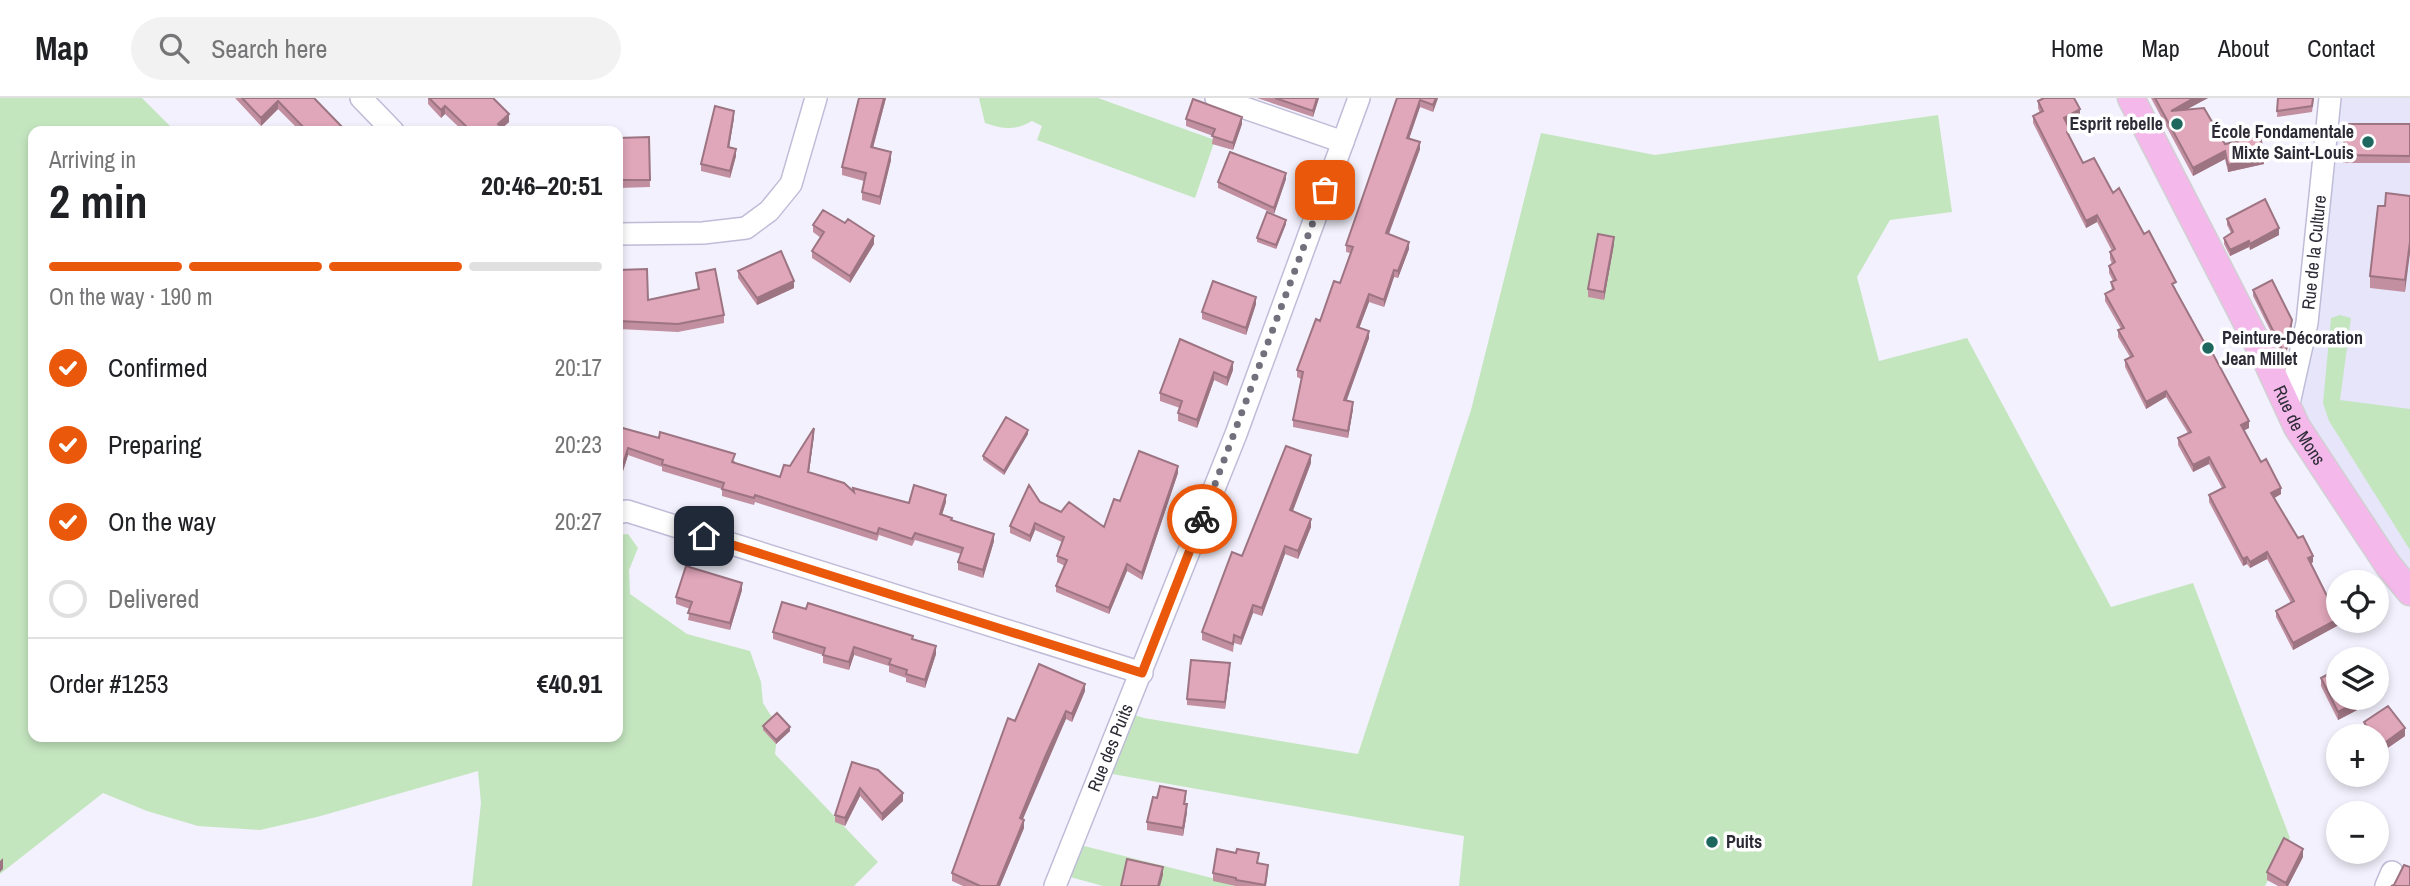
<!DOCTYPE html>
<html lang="en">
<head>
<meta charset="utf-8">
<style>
  :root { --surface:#fff; --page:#f2f2f2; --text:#202124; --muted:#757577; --line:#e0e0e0; --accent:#ea580c }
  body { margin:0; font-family:"Archivo Narrow",sans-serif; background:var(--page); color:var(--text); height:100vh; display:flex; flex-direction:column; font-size:26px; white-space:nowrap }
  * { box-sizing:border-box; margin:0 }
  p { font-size:23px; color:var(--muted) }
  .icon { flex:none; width:38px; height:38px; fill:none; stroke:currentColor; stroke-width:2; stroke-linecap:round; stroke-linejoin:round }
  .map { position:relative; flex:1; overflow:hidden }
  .panel { position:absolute; left:28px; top:28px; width:595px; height:616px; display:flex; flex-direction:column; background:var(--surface); border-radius:14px; box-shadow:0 4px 10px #0003 }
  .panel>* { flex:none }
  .tools { position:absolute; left:2326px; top:472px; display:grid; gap:14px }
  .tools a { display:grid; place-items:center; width:63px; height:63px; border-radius:50%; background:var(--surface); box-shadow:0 4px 10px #0003; font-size:35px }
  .pin { position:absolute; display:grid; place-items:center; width:60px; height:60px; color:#fff; margin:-30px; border-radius:14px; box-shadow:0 4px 10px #0006 }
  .courier { position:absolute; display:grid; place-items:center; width:70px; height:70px; margin:-35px; border:5px solid #ea580c; border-radius:50%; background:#fff; color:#222; box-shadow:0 2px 9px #0007 }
  .head em { font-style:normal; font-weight:700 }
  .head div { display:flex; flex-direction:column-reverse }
  .head { display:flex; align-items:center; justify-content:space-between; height:119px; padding:0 21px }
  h1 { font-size:46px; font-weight:700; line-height:52px }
  .bar { display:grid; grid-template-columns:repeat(4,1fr); gap:10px 7px; align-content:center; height:84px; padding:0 21px }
  .bar i { height:9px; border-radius:5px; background:var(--line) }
  .bar .selected { background:var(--accent) }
  .bar p { grid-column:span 4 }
  .line { display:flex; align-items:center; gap:18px; padding:0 21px; border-top:2px solid var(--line) }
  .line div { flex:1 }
  ol { padding:0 21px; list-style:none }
  li { display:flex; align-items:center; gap:21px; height:77px }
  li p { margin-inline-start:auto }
  li .icon { padding:7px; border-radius:50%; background:var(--accent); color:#fff; stroke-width:4 }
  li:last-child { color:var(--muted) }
  li i { width:38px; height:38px; border:4px solid var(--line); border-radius:50% }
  header { display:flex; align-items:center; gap:42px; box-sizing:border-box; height:98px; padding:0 35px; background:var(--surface); border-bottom:2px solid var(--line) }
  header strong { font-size:33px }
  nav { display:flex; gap:38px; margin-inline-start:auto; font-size:24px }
  .search { width:490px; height:63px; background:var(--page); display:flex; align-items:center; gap:18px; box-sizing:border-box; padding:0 24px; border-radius:38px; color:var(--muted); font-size:26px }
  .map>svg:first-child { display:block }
</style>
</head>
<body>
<header>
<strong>Map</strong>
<div class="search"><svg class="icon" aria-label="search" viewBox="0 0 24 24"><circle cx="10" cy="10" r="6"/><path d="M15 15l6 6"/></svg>Search here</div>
<nav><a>Home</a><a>Map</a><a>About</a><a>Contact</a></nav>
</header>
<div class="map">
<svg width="2410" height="788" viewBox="0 0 2410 788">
  <rect width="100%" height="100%" fill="#f2f1fd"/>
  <path fill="#e7e5fa" d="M2330,0H2410V494L2297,329Z"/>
  <path fill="#c4e6bf" d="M0,0H142L175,33H33V639H618V437L628,436L638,450L629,472L630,496L687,536L750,553L761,584L763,605L778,629L775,656L878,764L854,788H472L481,705L478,673L317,719L260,732L198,728L147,713L103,695L0,776Z
    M979,0H1098L1215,42L1195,100L1037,42L1042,28L1032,23C1015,33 1003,31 985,25Z
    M1938,17L1952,114L1890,122L1857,179L1879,263L1967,240L2111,509L2193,485L2290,740L2265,788H1459L1464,738L1101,674L1125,614L1144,620L1358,656L1471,312L1541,35L1655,57Z
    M2340,217L2351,220L2340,302L2410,311V452L2329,323L2323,305L2331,220Z
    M1072,745L1244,788H1103L1059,776Z"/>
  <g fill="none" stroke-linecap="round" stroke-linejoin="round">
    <defs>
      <g id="minor">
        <path d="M361,0L393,33"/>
        <path d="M1216,0L1343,44"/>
        <path d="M618,136L703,135L746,130L769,113L791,86L816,0"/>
        <path id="s1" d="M2288,310L2307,225L2330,0"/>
        <path d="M618,415L627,413L1142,575"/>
        <path id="s2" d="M1055,788L1236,336L1359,0"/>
        <path d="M2386,788L2392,774"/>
      </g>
      <g id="major">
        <path id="s3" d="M2131,0L2266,262L2297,329L2388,467L2410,494"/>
      </g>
    </defs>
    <use href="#minor" stroke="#bfbcd8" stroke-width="24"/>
    <use href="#major" stroke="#d1d0d3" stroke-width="29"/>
    <use href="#minor" stroke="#fff" stroke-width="21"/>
    <use href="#major" stroke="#f4b8ea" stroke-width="26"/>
  </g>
  <path fill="#c18fa0" d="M235,0H314L346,33H300L278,11L261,28Z
    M428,0H493L509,24L502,30L505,33H463L445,16L441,20L428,6Z
    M859,0H886L873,50L891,62L880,107L862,102V94L864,83L842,77V69Z
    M1257,0H1319L1313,19Z
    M1397,0H1438L1433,14L1420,9L1409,40L1420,51L1389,136L1409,151L1398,180L1394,179L1384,209L1369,204L1359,230L1369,240L1346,303L1353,311L1348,340L1293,329V322L1301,281L1297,279V272L1320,223L1340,185L1350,155L1346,154V147Z
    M2151,0H2208L2187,11L2225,46L2264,66L2228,74L2225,61L2193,78Z
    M2278,0H2314L2312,14L2277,19Z
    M2038,3L2080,18L2066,25L2070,39L2083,65L2113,95L2144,136L2176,191H2175L2249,330L2244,332L2261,364L2281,396L2274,400L2313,464L2311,466L2329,502L2346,523L2293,552L2276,519V513L2291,505L2267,461L2250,470L2247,466L2243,468L2209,404V397L2222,390L2209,366L2193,374L2178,347V340L2188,335L2166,299L2146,311L2125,269V262L2130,259L2118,239V232L2121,231L2105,203V196L2112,193L2111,184L2113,183L2109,175V168L2112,166L2110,161V154L2112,153L2097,124L2086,130L2033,25V18L2040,15L2038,10Z
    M734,20L729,49L736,58L730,80L701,73V66Z
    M1186,21L1242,26L1233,52L1212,46L1213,38L1186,28Z
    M2410,26V65H2343V57Z
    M649,39L650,89L618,90V40Z
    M1286,81L1274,116L1218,90V84Z
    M2410,98L2405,194L2370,190V178Z
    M2227,121L2279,137L2250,152L2249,149L2230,158L2224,146V140L2231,135L2227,127Z
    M1286,126L1276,151L1257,144V140Z
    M813,127L874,146L850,185L812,160V153L821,140L813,134Z
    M1614,146L1604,202L1588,199V191Z
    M618,172L648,202L698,191L696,175L724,217V225L678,234L619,231V219H618Z
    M738,173L794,190L757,207L738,180Z
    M2253,192L2292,227L2285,262L2253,198Z
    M1256,206L1246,237L1202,221V214Z
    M1180,241L1233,272L1227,288L1214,282L1197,330L1178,323V315L1180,310L1160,303V295Z
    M618,322L621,329L735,363L734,365L780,379L790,368L814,337L809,374L853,393V390L909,405L946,404L942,417L952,423L994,443L983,480L958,472V464L961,456L915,442L912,448L879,437L877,443L755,404L754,407L722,398V391L662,373V369L628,357L623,373L618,371Z
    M1028,336L1004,377L983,362V358Z
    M1311,365L1293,413L1311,429L1298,461L1285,456L1262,518L1253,515L1241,547L1234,545L1233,554L1202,542V534L1242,458Z
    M1178,375L1142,482L1127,473L1109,516L1056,494V488L1065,468L1057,464V458L1062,444L1035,432L1030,444L1010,435V428L1040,404L1061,414L1104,429L1120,403Z
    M742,492L730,532L688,522L690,511L676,506V499Z
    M773,534L913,541L936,556L925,590L906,584V580L889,574V568L854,557L849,572L823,565V557L773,541Z
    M1230,572L1225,611L1187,607V601Z
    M2321,580L2363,609L2338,622L2321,588Z
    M1085,593L1072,624L1066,621L1045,666L1022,721L1024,730L1000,788H963L952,783V775L1015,623Z
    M2364,624L2405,638L2379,656L2376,652V639H2368L2364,632Z
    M763,628L790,633L776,646L763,632Z
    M852,664L903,703L882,723L860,698L845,728L835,724V717Z
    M1157,700H1186L1185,706L1187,714L1183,738L1147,732V724Z
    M2303,759L2288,788H2278L2267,782V774Z
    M1259,765L1268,775L1266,788H1236L1213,783V775Z"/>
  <path fill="#9d7482" d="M884,0H886L871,57V49Z
    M1317,0H1319L1313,19V13Z
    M1436,0H1438L1433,14V7Z
    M2194,0H2208L2171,20V13Z
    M1420,2V9L1407,47V40Z
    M278,3V11L261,28V20Z
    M445,8V16L441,20V12Z
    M2080,11V18L2064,26V20Z
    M734,13V20L728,56V49Z
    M509,16V24L499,33L498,26Z
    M1242,19V26L1233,52V45Z
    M1420,44V51L1386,143V135Z
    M736,51V58L730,80V73Z
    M2225,53V61L2193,78V70Z
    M891,54V62L880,107V99Z
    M2264,58V66L2228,74V67Z
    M1286,75V81L1274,116V110Z
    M2097,117V124L2086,130V123Z
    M1286,122V126L1276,151V147Z
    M2279,130V137L2250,152V146Z
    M874,138V146L850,185V178Z
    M1614,139V146L1604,202V194Z
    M2249,143V149L2230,158V152Z
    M1409,144V151L1398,180V173Z
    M2410,144V155L2405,194V182Z
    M1394,172V179L1384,209V202Z
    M794,183V190L757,207V200Z
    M1369,196V204L1357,236V229Z
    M1256,199V206L1246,237V230Z
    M2292,222V227L2285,262V257Z
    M1369,233V240L1344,310V302Z
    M1233,264V272L1227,288V280Z
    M1214,274V282L1197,330V322Z
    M2166,293V299L2146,311V304Z
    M1353,304V311L1348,340V333Z
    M2249,323V330L2241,334V327Z
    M814,330V337L808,381V374Z
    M1028,332V336L1004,377V373Z
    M628,350V357L623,373V366Z
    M1311,357V365L1290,420V412Z
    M2209,359V366L2193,374V367Z
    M1178,368V375L1142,482V475Z
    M2281,390V396L2271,402V395Z
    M946,397V404L940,423V416Z
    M1311,421V429L1298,461V453Z
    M1035,425V432L1030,444V438Z
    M994,436V443L983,480V472Z
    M1285,448V456L1262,518V510Z
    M2267,454V461L2250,470V464Z
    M2313,458V464L2308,467V460Z
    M2247,459V466L2243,468V461Z
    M1127,466V473L1109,516V510Z
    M742,485V492L730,532V525Z
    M1253,507V515L1241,547V540Z
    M2338,521V523H2346L2293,552V545Z
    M936,548V556L925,590V582Z
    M854,549V557L849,572V564Z
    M1230,565V572L1225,611V604Z
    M1085,586V593L1072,624V616Z
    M2363,601V609L2338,622V614Z
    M1066,613V621L1020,728V720Z
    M790,629V633L776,646V642Z
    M2405,630V638L2379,656V649Z
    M860,690V698L845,728V720Z
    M903,695V703L882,723V716Z
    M1187,706V714L1183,738V730Z
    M1024,722V730L1000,788H997Z
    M2303,751V759L2288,788H2286V785Z
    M3,760V771L0,774V763Z
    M1163,769V777L1160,788H1158Z"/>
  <path fill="#e0a6ba" stroke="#9d7482" stroke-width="2" d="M242,0H314L346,33H307L278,3L261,20Z
    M429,0H493L509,16L498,26L505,33H471L445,8L441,12Z
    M859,0H884L871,49L891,54L880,99L862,94L866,75L842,69Z
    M1275,0H1317L1313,13Z
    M1397,0H1436L1433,7L1420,2L1407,40L1420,44L1386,135L1409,144L1398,173L1394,172L1384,202L1369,196L1357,229L1369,233L1344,302L1353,304L1348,333L1293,322L1303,274L1297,272L1316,221L1320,223L1334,183L1340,185L1353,149L1346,147Z
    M2044,0H2074L2080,11L2064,20L2070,32L2067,34L2083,65L2094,60L2113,95L2119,90L2144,136L2149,133L2176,184L2172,186L2204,244L2206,243L2249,323L2241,327L2261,364L2266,361L2281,390L2271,395L2298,440L2303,438L2313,458L2308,460L2329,502L2336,498L2338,501V521L2293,545L2276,513L2294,503L2267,454L2250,464L2247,459L2243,461L2209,397L2225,389L2209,359L2193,367L2178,340L2191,334L2166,293L2146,304L2125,262L2133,258L2118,232L2124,230L2105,196L2114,191L2111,184L2116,182L2109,168L2115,164L2110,154L2115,151L2097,117L2086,123L2033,18L2043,13L2038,3Z
    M2155,0H2194L2171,13L2204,10L2225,46L2260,38L2264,58L2228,67L2225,53L2193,70Z
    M2278,0H2313L2312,8L2277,13Z
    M1193,1L1242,19L1233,45L1212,38L1215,31L1186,21Z
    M715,8L734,13L728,49L736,51L730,73L701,66Z
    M2346,26H2410V58L2343,57Z
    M649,39L650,82H618V40Z
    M1230,54L1286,75L1274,110L1218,84Z
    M2386,95L2410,98V144L2405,182L2370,178L2378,108H2385Z
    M2265,101L2279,130L2250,146L2249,143L2230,152L2224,140L2233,134L2227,121Z
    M823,112L845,125L848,121L874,138L850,178L812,153L824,134L813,127Z
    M1267,114L1286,122L1276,147L1257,140Z
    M1598,136L1614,139L1604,194L1588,191Z
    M781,153L794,183L757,200L738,173Z
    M647,171L648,202L699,191L696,175L715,171L724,217L678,226L619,223V211H618V172Z
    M2272,182L2292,222L2285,257L2253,192Z
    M1213,183L1256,199L1246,230L1202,214Z
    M1180,241L1233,264L1227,280L1214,274L1197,322L1178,315L1182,303L1160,295Z
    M1006,319L1028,332L1004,373L983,358Z
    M618,322H621L619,329L659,340L660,334L735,356L732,364L780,379L784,367L790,368L814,330L808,374L844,385L854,394L853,390L909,405L914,387L946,397L940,416L952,420L951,422L994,436L983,472L958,464L963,450L915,435L912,441L879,430L877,436L755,397L754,400L722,391L724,385L662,366L663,362L628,350L623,366L618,364Z
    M1286,348L1311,357L1290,412L1311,421L1298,453L1285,448L1262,510L1253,507L1241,540L1234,537L1233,546L1202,534L1232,454L1242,458Z
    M1139,353L1178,368L1142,475L1127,466L1109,510L1056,488L1067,462L1057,458L1064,439L1035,425L1030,438L1010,428L1029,387L1040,404L1061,414L1069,404L1104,429L1114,401L1120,403Z
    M686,468L742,485L730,525L688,515L692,504L676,499Z
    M782,504L806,511L808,505L913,538L912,541L936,548L925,582L906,576L907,572L889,566L891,561L854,549L849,564L823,557L825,550L773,534Z
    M1191,562L1230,565L1225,604L1187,601Z
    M1039,566L1085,586L1072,616L1066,613L1045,659L1020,720L1024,722L997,788H980L952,775L1008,620L1015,623Z
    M2338,571V600H2362L2363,601L2338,614L2321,580Z
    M2388,608L2405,630L2379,649L2376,644V639H2373L2364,624Z
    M777,615L790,629L776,642L763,628Z
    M852,664L878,672L903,695L882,716L860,690L845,720L835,717Z
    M1160,688L1186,693L1184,706H1187L1183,730L1147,724L1153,699L1157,700Z
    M2284,740L2303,751L2286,785L2267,774Z
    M1217,751L1236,755L1237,751L1259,755L1257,765L1268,767L1265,787L1236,782V780L1213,775Z
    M1127,761L1163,769L1158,788H1121Z
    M2404,767L2410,769V788H2391L2394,787Z"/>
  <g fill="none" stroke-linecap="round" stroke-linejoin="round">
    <path stroke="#71707c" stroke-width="7" stroke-dasharray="0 12.6" d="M1202,421L1325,92"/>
    <path stroke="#ea580c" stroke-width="9" d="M704,438L1142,575L1202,421"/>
  </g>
  <g fill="#1d675f" stroke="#fff" stroke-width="2.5">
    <circle cx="2177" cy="26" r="7"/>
    <circle cx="2368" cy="44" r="7"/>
    <circle cx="2208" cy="250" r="7"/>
    <circle cx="1712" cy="744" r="7"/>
  </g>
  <g text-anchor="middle" stroke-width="7" stroke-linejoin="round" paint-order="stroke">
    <g font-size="18" font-weight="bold" fill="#2c2b36" stroke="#fff" text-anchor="end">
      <text x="2163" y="32">Esprit rebelle</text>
      <text x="2354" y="40">École Fondamentale<tspan x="2354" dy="21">Mixte Saint-Louis</tspan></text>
      <text x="2222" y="246" text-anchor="start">Peinture-Décoration<tspan x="2222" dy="21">Jean Millet</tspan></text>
      <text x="1726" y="750" text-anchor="start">Puits</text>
    </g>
    <g font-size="18" fill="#2c2b36" stroke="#fff">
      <text dy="6" stroke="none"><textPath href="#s1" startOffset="158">Rue de la Culture</textPath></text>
      <text dy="6" stroke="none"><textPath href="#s3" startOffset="368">Rue de Mons</textPath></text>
      <text dy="6" stroke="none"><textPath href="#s2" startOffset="149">Rue des Puits</textPath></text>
    </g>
  </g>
</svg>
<div class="tools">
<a><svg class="icon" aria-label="locate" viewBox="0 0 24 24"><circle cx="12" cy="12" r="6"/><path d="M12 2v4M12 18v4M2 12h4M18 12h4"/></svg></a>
<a><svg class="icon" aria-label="layers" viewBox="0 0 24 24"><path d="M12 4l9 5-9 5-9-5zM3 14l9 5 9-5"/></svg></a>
<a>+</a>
<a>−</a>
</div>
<div class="pin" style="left:1325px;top:92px;background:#ea580c"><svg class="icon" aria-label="bag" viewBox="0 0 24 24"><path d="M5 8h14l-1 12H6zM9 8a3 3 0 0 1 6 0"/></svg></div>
<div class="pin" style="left:704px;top:438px;background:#1f2937"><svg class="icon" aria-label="home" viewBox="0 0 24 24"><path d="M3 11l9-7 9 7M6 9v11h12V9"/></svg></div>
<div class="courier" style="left:1202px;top:421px"><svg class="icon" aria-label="bike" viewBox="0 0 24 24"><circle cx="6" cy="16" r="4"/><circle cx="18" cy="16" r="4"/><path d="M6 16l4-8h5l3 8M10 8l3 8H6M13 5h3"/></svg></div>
<section class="panel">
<div class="head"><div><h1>2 min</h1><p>Arriving in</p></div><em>20:46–20:51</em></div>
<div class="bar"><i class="selected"></i><i class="selected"></i><i class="selected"></i><i></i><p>On the way · 190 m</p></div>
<ol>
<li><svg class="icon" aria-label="check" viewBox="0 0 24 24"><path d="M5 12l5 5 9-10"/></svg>Confirmed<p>20:17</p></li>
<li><svg class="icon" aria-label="check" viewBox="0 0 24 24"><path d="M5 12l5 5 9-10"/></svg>Preparing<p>20:23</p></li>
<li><svg class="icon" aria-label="check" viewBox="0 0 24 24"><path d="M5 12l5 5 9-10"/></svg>On the way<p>20:27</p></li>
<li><i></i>Delivered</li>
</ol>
<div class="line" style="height:91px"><div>Order #1253</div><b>€40.91</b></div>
</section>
</div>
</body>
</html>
